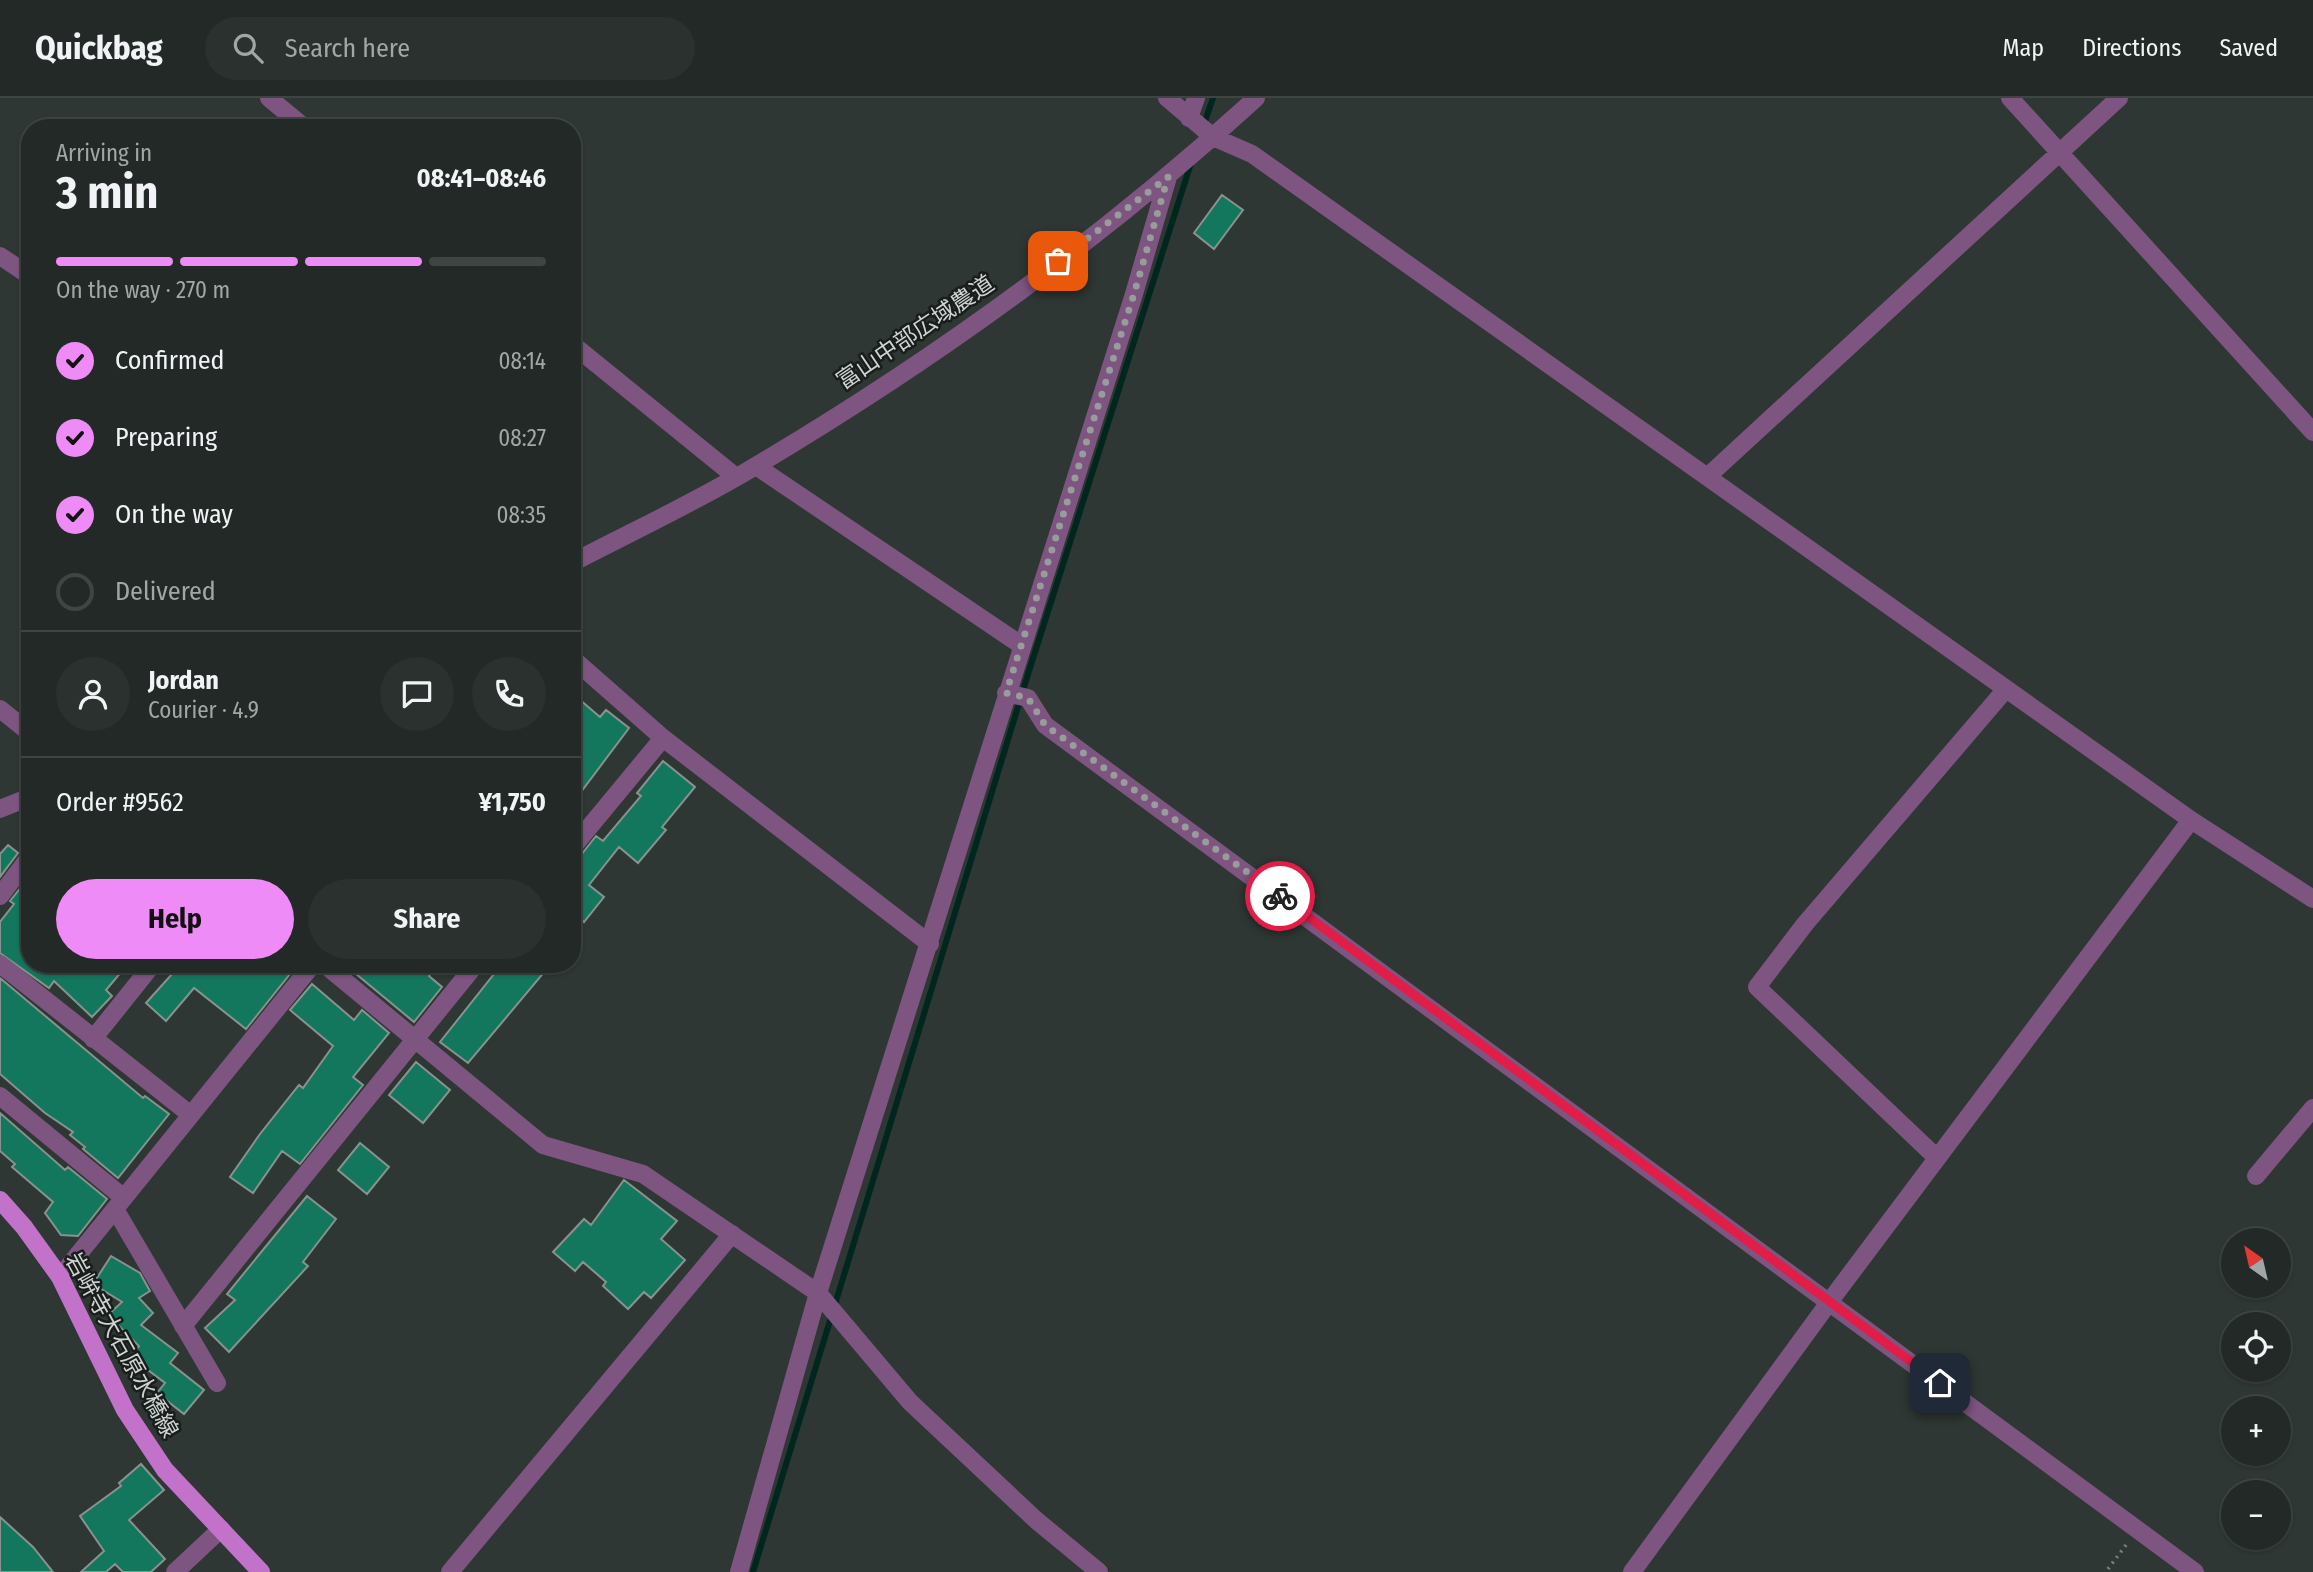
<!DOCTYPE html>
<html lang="en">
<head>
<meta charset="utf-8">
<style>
  :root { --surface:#222926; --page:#2a312e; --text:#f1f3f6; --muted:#a2a6a7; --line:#3f4543; --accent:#ef8bf7 }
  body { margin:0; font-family:"Fira Sans Condensed","Noto Sans JP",sans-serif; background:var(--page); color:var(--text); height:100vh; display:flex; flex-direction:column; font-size:26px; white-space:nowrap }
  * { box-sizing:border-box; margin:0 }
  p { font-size:23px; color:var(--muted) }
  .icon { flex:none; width:38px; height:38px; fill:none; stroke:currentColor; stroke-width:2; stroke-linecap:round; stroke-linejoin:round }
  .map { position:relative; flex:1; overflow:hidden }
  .drawer { position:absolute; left:21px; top:21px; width:560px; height:854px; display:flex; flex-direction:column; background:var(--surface); border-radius:28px; box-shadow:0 2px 5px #0004,0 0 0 2px var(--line) }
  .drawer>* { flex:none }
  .needle { width:46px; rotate:326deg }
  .buttons { position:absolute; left:2221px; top:1130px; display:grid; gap:14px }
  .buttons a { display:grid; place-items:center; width:70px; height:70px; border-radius:50%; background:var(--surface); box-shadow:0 2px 5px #0004,0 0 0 2px var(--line); font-size:35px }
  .pin { position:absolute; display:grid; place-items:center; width:60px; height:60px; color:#fff; margin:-30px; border-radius:14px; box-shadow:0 4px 10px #0006 }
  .courier { position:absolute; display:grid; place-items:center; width:70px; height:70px; margin:-35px; border:5px solid #e11d48; border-radius:50%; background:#fff; color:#222; box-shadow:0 2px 9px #0007 }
  .summary em { font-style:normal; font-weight:700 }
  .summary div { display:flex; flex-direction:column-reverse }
  .summary { display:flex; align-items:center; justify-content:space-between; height:119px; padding:0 35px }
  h1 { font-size:46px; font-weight:700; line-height:52px }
  .bar { display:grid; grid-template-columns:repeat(4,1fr); gap:10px 7px; align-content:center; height:84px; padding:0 35px }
  .bar i { height:9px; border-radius:5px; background:var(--line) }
  .bar .active { background:var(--accent) }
  .bar p { grid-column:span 4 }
  .line { display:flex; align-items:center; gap:18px; padding:0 35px; border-top:2px solid var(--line) }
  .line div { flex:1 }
  .round { display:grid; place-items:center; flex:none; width:74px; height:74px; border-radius:37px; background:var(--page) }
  ol { padding:0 35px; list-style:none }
  li { display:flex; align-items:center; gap:21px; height:77px }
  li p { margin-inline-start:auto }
  li .icon { padding:7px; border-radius:50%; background:var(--accent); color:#111; stroke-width:4 }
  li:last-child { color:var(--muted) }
  li i { width:38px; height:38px; border:4px solid var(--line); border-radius:50% }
  .cta { display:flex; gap:14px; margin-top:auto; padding:14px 35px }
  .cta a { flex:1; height:80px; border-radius:42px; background:var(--accent); color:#111; font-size:28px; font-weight:700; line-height:80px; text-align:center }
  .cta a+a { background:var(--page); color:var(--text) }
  header { display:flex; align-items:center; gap:42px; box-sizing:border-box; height:98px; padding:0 35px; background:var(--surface); border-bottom:2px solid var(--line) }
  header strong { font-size:33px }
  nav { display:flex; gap:38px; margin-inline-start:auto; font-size:24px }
  .search { width:490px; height:63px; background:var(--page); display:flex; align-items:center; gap:18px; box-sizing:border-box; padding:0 24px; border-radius:38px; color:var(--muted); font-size:26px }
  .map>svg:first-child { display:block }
</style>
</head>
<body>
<header>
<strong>Quickbag</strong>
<div class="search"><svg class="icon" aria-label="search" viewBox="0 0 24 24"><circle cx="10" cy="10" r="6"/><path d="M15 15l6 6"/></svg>Search here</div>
<nav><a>Map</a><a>Directions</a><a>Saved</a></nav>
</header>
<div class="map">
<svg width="2313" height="1474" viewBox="0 0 2313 1474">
  <rect width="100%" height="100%" fill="#2e3733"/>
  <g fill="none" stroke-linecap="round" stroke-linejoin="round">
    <path stroke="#00271d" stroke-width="6" d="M1203,29L1213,0
      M753,1474L1029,573L1192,62"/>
  </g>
  <path fill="#13775e" stroke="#88928e" stroke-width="2" d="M1222,97L1243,112L1214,151L1194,135Z
    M572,595L600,619L606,612L629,630L572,706Z
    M663,663L695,689L662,729L666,732L638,765L619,749L589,787L604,799L584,824L572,814V761L581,757L596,738L603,743L641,698L637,695Z
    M8,747L18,755L0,779V756Z
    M30,778V866H128L106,892L112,898L92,919L54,883L49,890L0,855V824L14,806L10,803Z
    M181,866H298L246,931L194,890L166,923L146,905Z
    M344,866H438L429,878L442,889L414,924Z
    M502,866H551L468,965L440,944Z
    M0,880L143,1000L145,998L169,1016L118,1080L83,1051L85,1049L70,1037L73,1034L45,1015L0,976Z
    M312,886L354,922L362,912L389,935L353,979L363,987L300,1066L282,1053L253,1095L230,1079L260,1036L299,987L303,990L333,948L290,912Z
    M416,964L450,992L423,1025L389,997Z
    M0,1015L65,1072L68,1069L107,1101L78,1138L61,1137L45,1115L53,1104L12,1069L15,1066L0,1053Z
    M360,1045L389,1069L367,1096L338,1072Z
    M624,1082L677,1123L661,1141L685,1162L651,1200L644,1194L628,1211L603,1188L606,1184L583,1164L575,1173L553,1154L584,1121L591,1127Z
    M307,1098L336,1121L303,1164L308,1168L229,1254L205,1230L235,1202L227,1196Z
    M111,1158L140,1175L150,1193L139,1200L153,1215L141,1227L178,1255L170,1265L204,1292L184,1316L157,1295L165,1285L131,1259L139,1248L108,1217L122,1204L93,1186Z
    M141,1366L164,1392L129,1422L165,1461L151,1474H123L115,1466L106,1474H81L104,1453L80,1418L121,1388L119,1385Z
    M0,1419L33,1449L53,1474H0Z"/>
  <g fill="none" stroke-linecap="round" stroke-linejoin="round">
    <path stroke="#7a827f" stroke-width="3.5" stroke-dasharray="2 5" stroke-linecap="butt" d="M2108,1471L2126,1447"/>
    <path stroke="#7d5580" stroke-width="18" d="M269,0L305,30
      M1167,0L1213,39L1252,56L2191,722L2313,801
      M2010,0L2313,334
      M1189,20L1196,0
      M0,158L30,178
      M572,246L736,379
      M756,368L1021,547
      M1707,379L2119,0
      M572,465C633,433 696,404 754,369C933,263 1103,140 1256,0
      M572,560L663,640L572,750
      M1006,595L1028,600L1045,627L2195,1474
      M0,611L30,635
      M663,640L930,846
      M0,711L30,699
      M0,798L28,761L30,763
      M0,866L191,1017
      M324,866L543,1047L643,1076L818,1195L910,1304L1036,1422L1099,1474
      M93,941L153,866
      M0,998L124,1100
      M1937,1060L1757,889L1805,826L2006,591
      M2256,1078L2313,1010
      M115,1111L217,1285
      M60,1179L313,866
      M183,1228L476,866
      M175,1474L221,1431
      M450,1474L732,1136
      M739,1474L818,1195L1134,196L1168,79
      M1632,1474L1830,1203L2191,722"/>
    <path stroke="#c372ca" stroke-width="18" d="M0,1102L24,1129L60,1179L125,1312L165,1372L261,1474"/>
  </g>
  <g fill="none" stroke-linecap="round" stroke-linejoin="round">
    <path stroke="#969d9a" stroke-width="7" stroke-dasharray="0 12.6" d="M1058,163L1168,79L1134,196L1006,595L1028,600L1045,627L1280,798"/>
    <path stroke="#e11d48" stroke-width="9" d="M1280,798L1940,1285"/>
  </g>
  <g text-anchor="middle" stroke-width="5" stroke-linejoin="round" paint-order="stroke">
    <g font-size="23" fill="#ced4d2" stroke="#191d1b">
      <text transform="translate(915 234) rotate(-34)" y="8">富山中部広域農道</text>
      <text transform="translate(122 1247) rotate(61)" y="8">岩峅寺大石原水橋線</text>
    </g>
  </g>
</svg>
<div class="buttons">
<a><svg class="needle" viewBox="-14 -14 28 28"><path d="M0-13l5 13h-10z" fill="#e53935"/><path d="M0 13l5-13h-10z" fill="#a2a6a7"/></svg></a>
<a><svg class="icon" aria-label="locate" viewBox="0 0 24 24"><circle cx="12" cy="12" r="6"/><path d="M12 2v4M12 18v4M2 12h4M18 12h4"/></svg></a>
<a>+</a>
<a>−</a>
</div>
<div class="pin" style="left:1058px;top:163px;background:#ea580c"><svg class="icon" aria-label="bag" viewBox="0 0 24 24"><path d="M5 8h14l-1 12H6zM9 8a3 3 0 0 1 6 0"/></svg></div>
<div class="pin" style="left:1940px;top:1285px;background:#1f2937"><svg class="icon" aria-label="home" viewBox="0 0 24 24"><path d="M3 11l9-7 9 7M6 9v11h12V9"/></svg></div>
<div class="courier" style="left:1280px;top:798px"><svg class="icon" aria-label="bike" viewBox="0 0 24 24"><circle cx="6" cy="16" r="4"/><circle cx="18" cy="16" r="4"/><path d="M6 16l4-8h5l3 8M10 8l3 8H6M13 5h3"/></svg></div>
<section class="drawer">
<div class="summary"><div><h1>3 min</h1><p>Arriving in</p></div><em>08:41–08:46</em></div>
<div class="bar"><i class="active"></i><i class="active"></i><i class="active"></i><i></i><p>On the way · 270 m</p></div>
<ol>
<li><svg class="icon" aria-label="check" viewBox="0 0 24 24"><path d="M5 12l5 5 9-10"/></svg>Confirmed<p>08:14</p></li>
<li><svg class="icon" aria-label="check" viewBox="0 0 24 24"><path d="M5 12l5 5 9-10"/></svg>Preparing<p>08:27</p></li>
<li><svg class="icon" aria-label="check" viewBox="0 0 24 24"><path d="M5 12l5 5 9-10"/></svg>On the way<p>08:35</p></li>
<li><i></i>Delivered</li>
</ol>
<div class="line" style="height:126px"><a class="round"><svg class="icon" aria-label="person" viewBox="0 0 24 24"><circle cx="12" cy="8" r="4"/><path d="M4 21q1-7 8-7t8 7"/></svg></a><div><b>Jordan</b><p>Courier · 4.9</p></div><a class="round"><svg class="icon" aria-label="chat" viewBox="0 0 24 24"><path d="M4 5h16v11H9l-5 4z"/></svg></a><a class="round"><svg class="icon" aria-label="phone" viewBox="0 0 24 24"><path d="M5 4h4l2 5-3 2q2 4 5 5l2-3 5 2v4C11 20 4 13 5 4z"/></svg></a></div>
<div class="line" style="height:91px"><div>Order #9562</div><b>¥1,750</b></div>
<div class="cta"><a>Help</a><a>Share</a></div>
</section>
</div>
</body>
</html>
